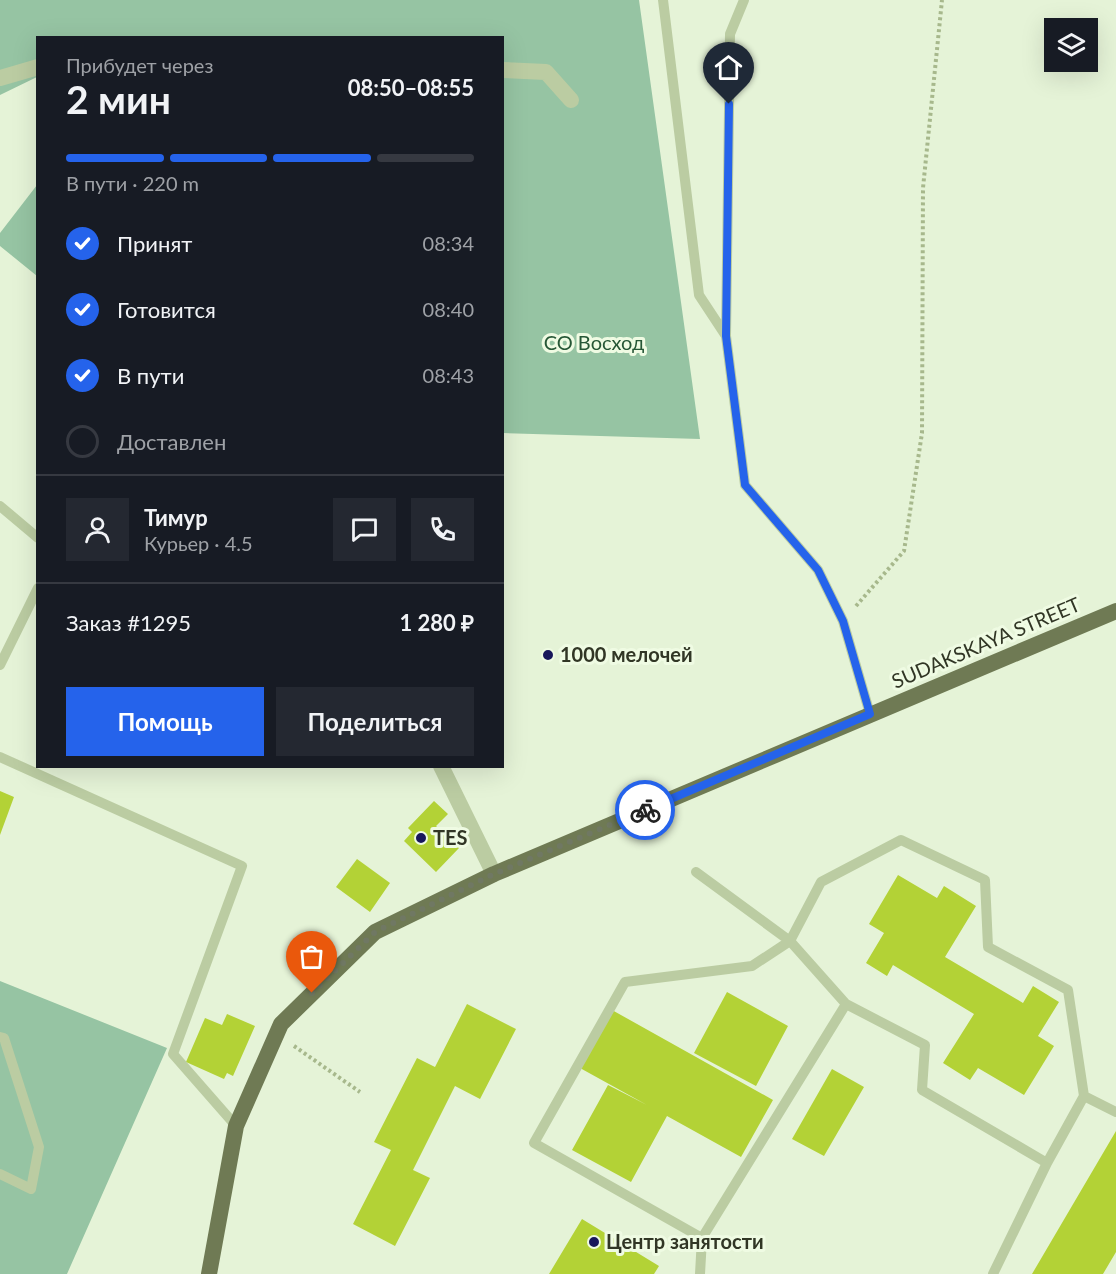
<!DOCTYPE html>
<html lang="ru">
<head>
<meta charset="utf-8">
<style>
  :root { --surface:#171b24; --page:#242831; --text:#f1f3f6; --muted:#9ea1a6; --line:#363941; --accent:#2563eb }
  body { margin:0; font-family:Lato,sans-serif; background:var(--page); color:var(--text); height:100vh; display:flex; flex-direction:column; font-size:22px; white-space:nowrap }
  * { box-sizing:border-box; margin:0 }
  p { font-size:20px; color:var(--muted) }
  .icon { flex:none; width:33px; height:33px; fill:none; stroke:currentColor; stroke-width:2; stroke-linecap:round; stroke-linejoin:round }
  .map { position:relative; flex:1; overflow:hidden }
  .drawer { position:absolute; left:36px; top:36px; width:468px; height:732px; display:flex; flex-direction:column; background:var(--surface); border-radius:0px; box-shadow:0 6px 24px #0002 }
  .drawer>* { flex:none }
  .controls { position:absolute; left:1044px; top:18px; display:grid; gap:12px }
  .controls a { display:grid; place-items:center; width:54px; height:54px; border-radius:0px; background:var(--surface); box-shadow:0 6px 24px #0002; font-size:30px }
  .pin { position:absolute; display:grid; place-items:center; width:51px; height:51px; color:#fff; margin:-62px -26px; border-radius:50% 50% 50% 0; rotate:-45deg; box-shadow:0 0 6px #0007 }
  .pin .icon { rotate:45deg }
  .courier { position:absolute; display:grid; place-items:center; width:60px; height:60px; margin:-30px; border:4px solid #2563eb; border-radius:50%; background:#fff; color:#222; box-shadow:0 2px 8px #0007 }
  .head em { font-style:normal; font-weight:700 }
  .head div { display:flex; flex-direction:column-reverse }
  .head { display:flex; align-items:center; justify-content:space-between; height:102px; padding:0 30px }
  h1 { font-size:39px; font-weight:700; line-height:45px }
  .bar { display:grid; grid-template-columns:repeat(4,1fr); gap:9px 6px; align-content:center; height:72px; padding:0 30px }
  .bar i { height:8px; border-radius:4px; background:var(--line) }
  .bar .selected { background:var(--accent) }
  .bar p { grid-column:span 4 }
  .line { display:flex; align-items:center; gap:15px; padding:0 30px; border-top:2px solid var(--line) }
  .line div { flex:1 }
  .round { display:grid; place-items:center; flex:none; width:63px; height:63px; border-radius:0px; background:var(--page) }
  ol { padding:0 30px; list-style:none }
  li { display:flex; align-items:center; gap:18px; height:66px }
  li p { margin-inline-start:auto }
  li .icon { padding:6px; border-radius:50%; background:var(--accent); color:#fff; stroke-width:4 }
  li:last-child { color:var(--muted) }
  li i { width:33px; height:33px; border:3px solid var(--line); border-radius:50% }
  .action { display:flex; gap:12px; margin-top:auto; padding:12px 30px }
  .action a { flex:1; height:69px; border-radius:0px; background:var(--accent); color:#fff; font-size:24px; font-weight:700; line-height:69px; text-align:center }
  .action a+a { background:var(--page); color:var(--text) }
  .map>svg:first-child { display:block }
</style>
</head>
<body>
<div class="map">
<svg width="1116" height="1274" viewBox="0 0 1116 1274">
  <rect width="100%" height="100%" fill="#e5f3d7"/>
  <path fill="#96c4a3" d="M0,0H639L700,439L503,433L502,38H38L37,77L0,95Z
    M37,185V276L0,246V233Z
    M0,981L167,1048L67,1274H0Z"/>
  <path fill="#b3d236" d="M0,791L14,797L0,835Z
    M434,801L448,814L436,826L459,848L436,872L404,841L412,832L408,828Z
    M357,859L390,883L370,912L336,887Z
    M898,875L937,898L944,886L976,906L945,957L1023,1003L1033,986L1059,1002L1038,1036L1054,1046L1024,1095L978,1068L970,1080L943,1063L974,1014L893,965L887,976L866,963L884,933L869,924Z
    M727,992L788,1026L756,1086L694,1053Z
    M467,1004L516,1029L480,1099L455,1086L413,1170L430,1178L395,1246L353,1224L391,1150L374,1142L417,1058L435,1067Z
    M612,1010L773,1100L741,1157L667,1116L631,1182L572,1150L608,1085L647,1105L580,1068Z
    M227,1014L255,1026L233,1076L227,1073L224,1079L186,1062L205,1018L222,1025Z
    M832,1069L864,1087L824,1156L792,1139Z
    M1116,1131V1252L1103,1274H1032Z
    M582,1219L659,1266L654,1274H549Z"/>
  <g fill="none" stroke-linecap="round" stroke-linejoin="round">
    <path stroke="#a7b88c" stroke-width="4" stroke-dasharray="3 3" stroke-linecap="butt" d="M856,606L904,551L922,433L923,188L942,0
      M294,1046L360,1092"/>
    <path stroke="#bbcca2" stroke-width="10" d="M663,0L699,295L726,336L745,485L818,570L843,621L870,714
      M726,336L730,34L744,0
      M0,506L38,538
      M0,665L38,588
      M0,757L242,866L173,1054L236,1126
      M696,872L790,941L821,882L901,840L985,880L988,947L1068,990L1084,1096L1047,1163L922,1090L925,1045L846,1004
      M0,1037L4,1038L39,1147L31,1189L0,1174
      M1084,1096L1116,1112
      M700,1274L702,1238L846,1004L790,941L752,966L625,982L534,1143L702,1238
      M993,1274L1047,1163"/>
    <path stroke="#bbcca2" stroke-width="16" d="M502,70L546,72L571,100
      M0,78L38,67
      M441,766L494,874"/>
    <path stroke="#6f7a54" stroke-width="16" d="M209,1274L236,1126L281,1024L375,932L494,874L1116,611"/>
  </g>
  <g fill="none" stroke-linecap="round" stroke-linejoin="round">
    <path stroke="#707863" stroke-width="6" stroke-dasharray="0 10.8" d="M312,993L375,932L494,874L645,810"/>
    <path stroke="#2563eb" stroke-width="8" d="M645,810L870,714L843,621L818,570L745,485L726,336L729,104"/>
  </g>
  <g fill="#18175b" stroke="#effbe3" stroke-width="2">
    <circle cx="548" cy="655" r="6"/>
    <circle cx="421" cy="838" r="6"/>
    <circle cx="594" cy="1242" r="6"/>
  </g>
  <g text-anchor="middle" stroke-width="6" stroke-linejoin="round" paint-order="stroke">
    <g font-size="20" fill="#265736" stroke="#effbe3">
      <text x="594" y="350">СО Восход</text>
    </g>
    <g font-size="20" fill="#313625" stroke="#effbe3">
      <text transform="translate(986 643) rotate(-23)" y="7">SUDAKSKAYA STREET</text>
    </g>
    <g font-size="20" font-weight="bold" fill="#313625" stroke="#effbe3" text-anchor="start">
      <text x="560" y="662">1000 мелочей</text>
      <text x="433" y="845">TES</text>
      <text x="606" y="1249">Центр занятости</text>
    </g>
  </g>
</svg>
<div class="controls">
<a><svg class="icon" aria-label="layers" viewBox="0 0 24 24"><path d="M12 4l9 5-9 5-9-5zM3 14l9 5 9-5"/></svg></a>
</div>
<div class="pin" style="left:312px;top:993px;background:#ea580c"><svg class="icon" aria-label="bag" viewBox="0 0 24 24"><path d="M5 8h14l-1 12H6zM9 8a3 3 0 0 1 6 0"/></svg></div>
<div class="pin" style="left:729px;top:104px;background:#1f2937"><svg class="icon" aria-label="home" viewBox="0 0 24 24"><path d="M3 11l9-7 9 7M6 9v11h12V9"/></svg></div>
<div class="courier" style="left:645px;top:810px"><svg class="icon" aria-label="bike" viewBox="0 0 24 24"><circle cx="6" cy="16" r="4"/><circle cx="18" cy="16" r="4"/><path d="M6 16l4-8h5l3 8M10 8l3 8H6M13 5h3"/></svg></div>
<section class="drawer">
<div class="head"><div><h1>2 мин</h1><p>Прибудет через</p></div><em>08:50–08:55</em></div>
<div class="bar"><i class="selected"></i><i class="selected"></i><i class="selected"></i><i></i><p>В пути · 220 m</p></div>
<ol>
<li><svg class="icon" aria-label="check" viewBox="0 0 24 24"><path d="M5 12l5 5 9-10"/></svg>Принят<p>08:34</p></li>
<li><svg class="icon" aria-label="check" viewBox="0 0 24 24"><path d="M5 12l5 5 9-10"/></svg>Готовится<p>08:40</p></li>
<li><svg class="icon" aria-label="check" viewBox="0 0 24 24"><path d="M5 12l5 5 9-10"/></svg>В пути<p>08:43</p></li>
<li><i></i>Доставлен</li>
</ol>
<div class="line" style="height:108px"><a class="round"><svg class="icon" aria-label="person" viewBox="0 0 24 24"><circle cx="12" cy="8" r="4"/><path d="M4 21q1-7 8-7t8 7"/></svg></a><div><b>Тимур</b><p>Курьер · 4.5</p></div><a class="round"><svg class="icon" aria-label="chat" viewBox="0 0 24 24"><path d="M4 5h16v11H9l-5 4z"/></svg></a><a class="round"><svg class="icon" aria-label="phone" viewBox="0 0 24 24"><path d="M5 4h4l2 5-3 2q2 4 5 5l2-3 5 2v4C11 20 4 13 5 4z"/></svg></a></div>
<div class="line" style="height:78px"><div>Заказ #1295</div><b>1 280 ₽</b></div>
<div class="action"><a>Помощь</a><a>Поделиться</a></div>
</section>
</div>
</body>
</html>
